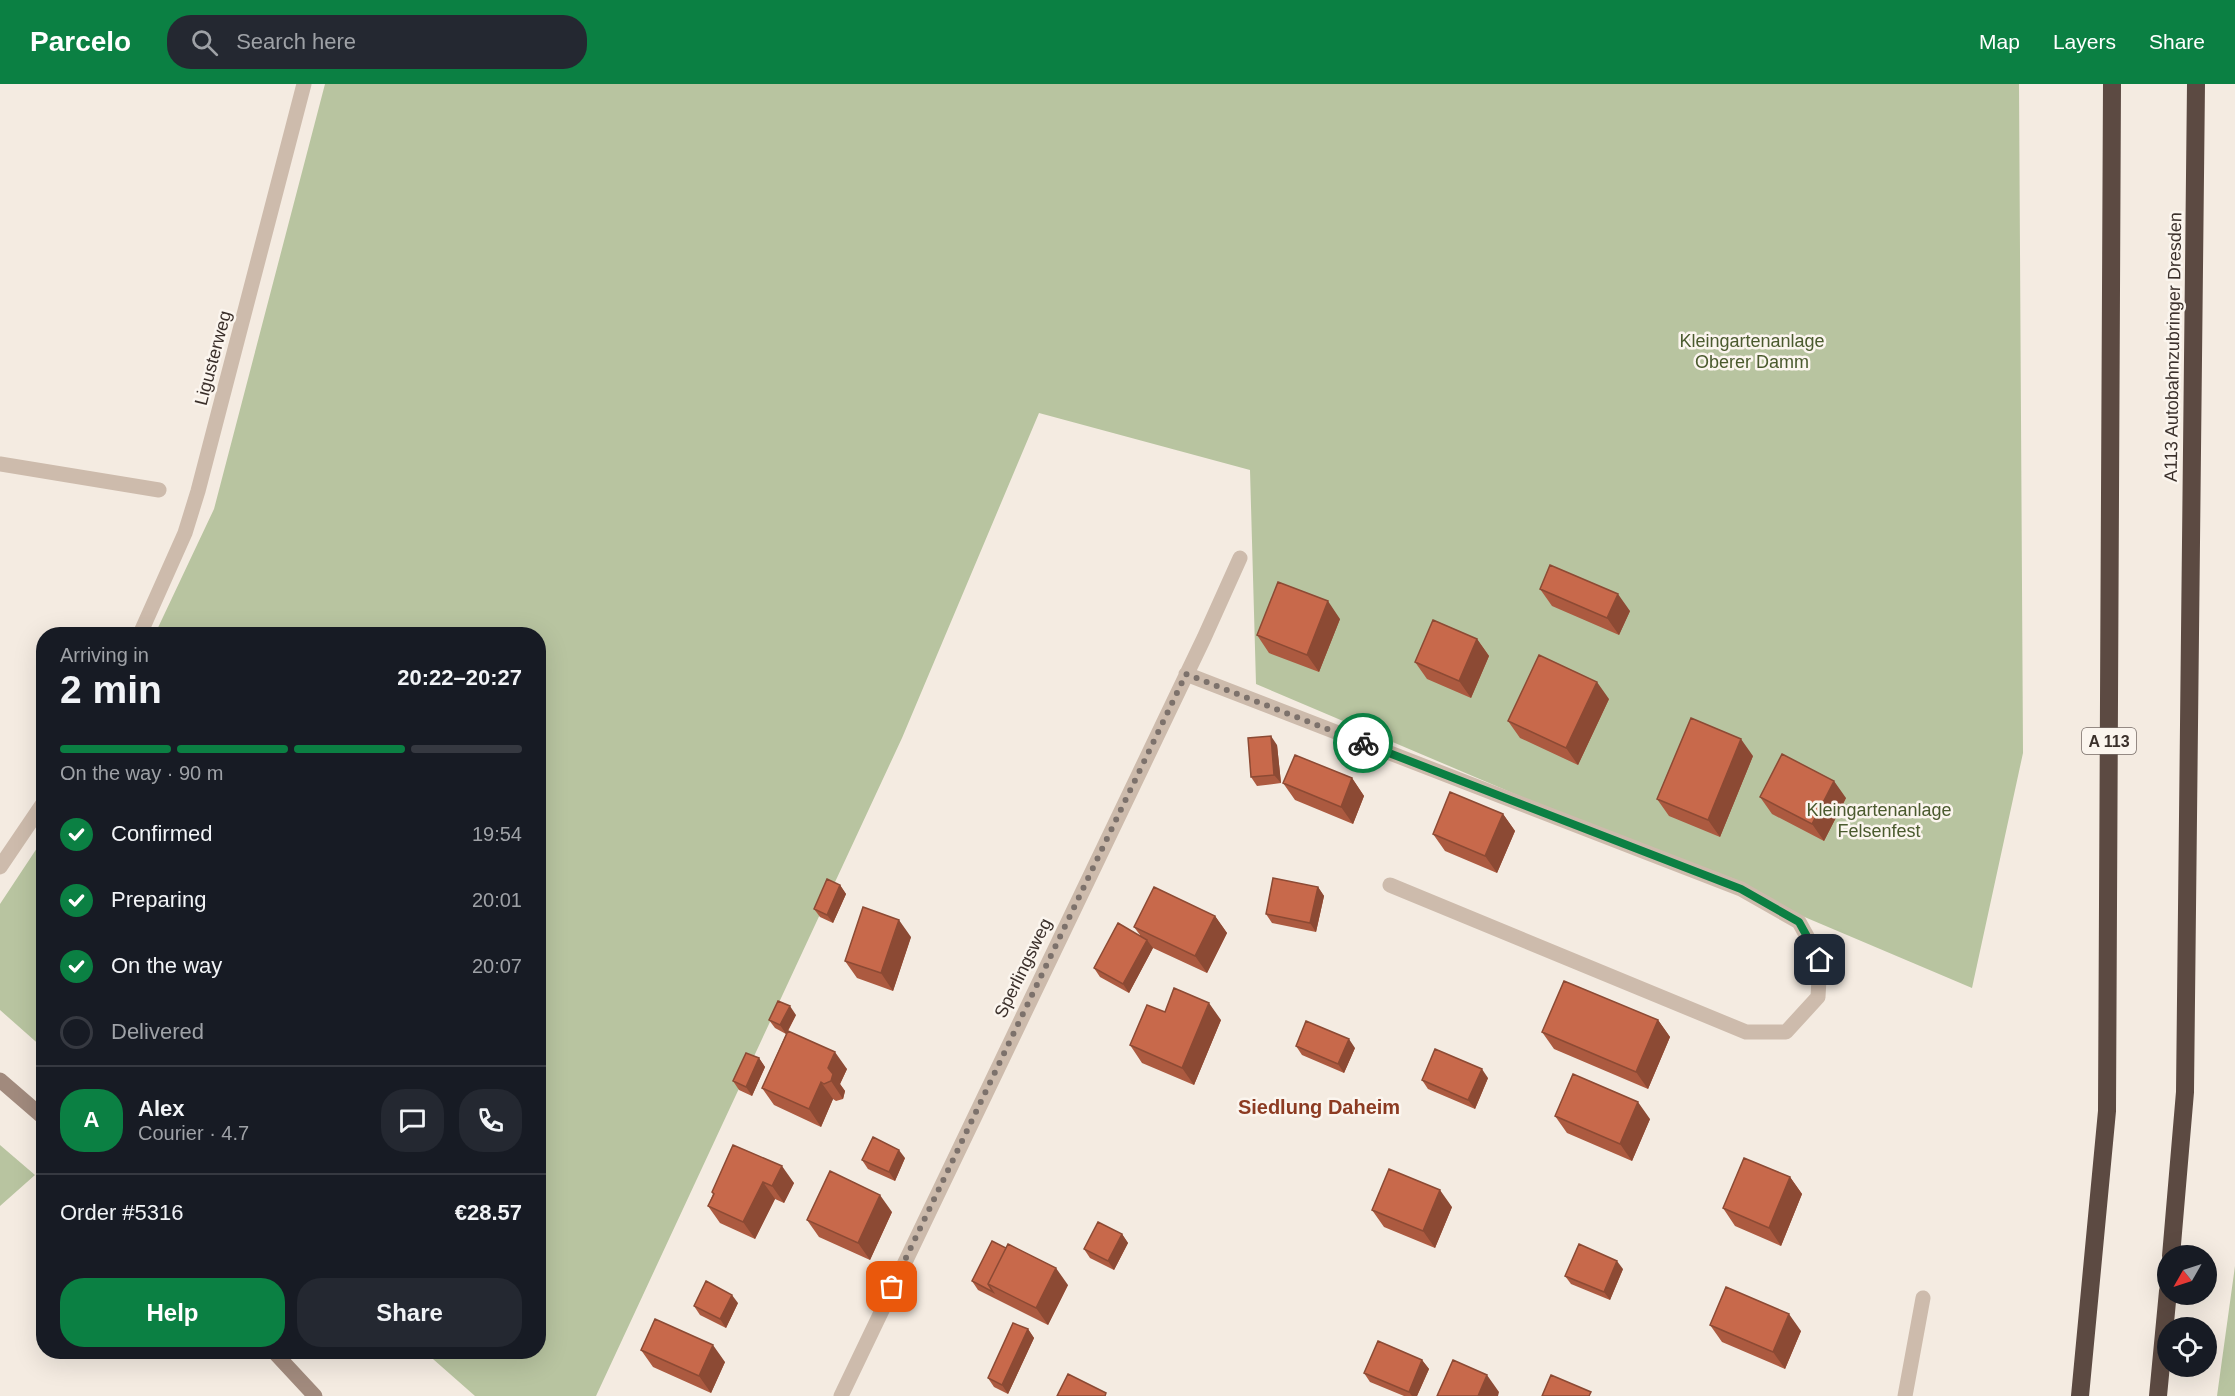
<!DOCTYPE html>
<html lang="en">
<head>
<meta charset="utf-8">
<style>
  :root { --surface:#171b24; --page:#242831; --text:#f1f3f6; --muted:#9ea1a6; --line:#363941; --accent:#0b8043 }
  body { margin:0; font-family:Helvetica,sans-serif; background:var(--page); color:var(--text); height:100vh; display:flex; flex-direction:column; font-size:22px; white-space:nowrap }
  * { box-sizing:border-box; margin:0 }
  p { font-size:20px; color:var(--muted) }
  .icon { flex:none; width:33px; height:33px; fill:none; stroke:currentColor; stroke-width:2; stroke-linecap:round; stroke-linejoin:round }
  .map { position:relative; flex:1; overflow:hidden }
  .drawer { position:absolute; left:36px; top:543px; width:510px; height:732px; display:flex; flex-direction:column; background:var(--surface); border-radius:24px; box-shadow:0 6px 24px #0002 }
  .drawer>* { flex:none }
  .needle { width:39px; rotate:231deg }
  .tools { position:absolute; left:2157px; top:1161px; display:grid; gap:12px }
  .tools a { display:grid; place-items:center; width:60px; height:60px; border-radius:50%; background:var(--surface); box-shadow:0 6px 24px #0002; font-size:30px }
  .pin { position:absolute; display:grid; place-items:center; width:51px; height:51px; color:#fff; margin:-26px; border-radius:12px; box-shadow:0 3px 9px #0006 }
  .courier { position:absolute; display:grid; place-items:center; width:60px; height:60px; margin:-30px; border:4px solid #0b8043; border-radius:50%; background:#fff; color:#222; box-shadow:0 2px 8px #0007 }
  .summary em { font-style:normal; font-weight:600 }
  .summary div { display:flex; flex-direction:column-reverse }
  .summary { display:flex; align-items:center; justify-content:space-between; height:102px; padding:0 24px }
  h1 { font-size:39px; font-weight:600; line-height:45px }
  .bar { display:grid; grid-template-columns:repeat(4,1fr); gap:9px 6px; align-content:center; height:72px; padding:0 24px }
  .bar i { height:8px; border-radius:4px; background:var(--line) }
  .bar .on { background:var(--accent) }
  .bar p { grid-column:span 4 }
  .line { display:flex; align-items:center; gap:15px; padding:0 24px; border-top:2px solid var(--line) }
  .line div { flex:1 }
  .round { display:grid; place-items:center; flex:none; width:63px; height:63px; border-radius:24px; background:var(--page) }
  ol { padding:0 24px; list-style:none }
  li { display:flex; align-items:center; gap:18px; height:66px }
  li p { margin-inline-start:auto }
  li .icon { padding:6px; border-radius:50%; background:var(--accent); color:#fff; stroke-width:4 }
  li:last-child { color:var(--muted) }
  li i { width:33px; height:33px; border:3px solid var(--line); border-radius:50% }
  .cta { display:flex; gap:12px; margin-top:auto; padding:12px 24px }
  .cta a { flex:1; height:69px; border-radius:24px; background:var(--accent); color:#fff; font-size:24px; font-weight:600; line-height:69px; text-align:center }
  .cta a+a { background:var(--page); color:var(--text) }
  header { display:flex; align-items:center; gap:36px; box-sizing:border-box; height:84px; padding:0 30px; background:var(--accent); color:#fff }
  header strong { font-size:28px }
  nav { display:flex; gap:33px; margin-inline-start:auto; font-size:21px }
  .search { width:420px; height:54px; background:var(--page); display:flex; align-items:center; gap:15px; box-sizing:border-box; padding:0 21px; border-radius:24px; color:var(--muted); font-size:22px }
  .map>svg:first-child { display:block }
</style>
</head>
<body>
<header>
<strong>Parcelo</strong>
<div class="search"><svg class="icon" aria-label="search" viewBox="0 0 24 24"><circle cx="10" cy="10" r="6"/><path d="M15 15l6 6"/></svg>Search here</div>
<nav><a>Map</a><a>Layers</a><a>Share</a></nav>
</header>
<div class="map">
<svg width="2235" height="1312" viewBox="0 0 2235 1312">
  <rect width="100%" height="100%" fill="#f4ebe1"/>
  <path fill="#b8c4a0" d="M325,0H2019L2023,669L1972,904L1256,600L1250,386L1039,329L902,654L596,1312H475L425,1268H538V550H155L214,425Z
    M43,755V964L0,926V820Z
    M0,1061L35,1091L0,1122Z
    M2235,1182V1312H2217Z"/>
  <g fill="none" stroke-linecap="round" stroke-linejoin="round">
    <path stroke="#cdbbac" stroke-width="15" d="M0,380L159,406
      M1186,590L1741,805L1799,838L1820,876L1818,913L1786,948H1746L1390,801
      M841,1312L1204,554L1240,474
      M1905,1312L1923,1214"/>
    <path stroke="#cdbbac" stroke-width="15" d="M140,550L185,449L198,407L304,0
      M0,783L44,718"/>
    <path stroke="#a18a7d" stroke-width="15" d="M0,996L44,1034
      M274,1268L315,1312"/>
    <path stroke="#5c4a42" stroke-width="18" d="M2171,1172L2185,1008L2196,0
      M2080,1312L2107,1027L2112,0
      M2158,1312L2168,1207"/>
  </g>
  <path fill="#ac5a40" d="M1540,505L1630,527L1619,551L1552,522Z
    M1340,535L1319,588L1269,569L1257,551Z
    M1477,555L1489,572L1471,614L1427,595L1415,578Z
    M1609,615L1578,681L1520,654L1508,637Z
    M1277,661L1281,699L1257,702L1251,693Z
    M1753,672L1720,753L1669,732L1657,715Z
    M1352,694L1364,712L1353,740L1295,716L1283,699Z
    M1760,713L1846,714L1824,757L1772,730Z
    M1503,730L1515,747L1497,789L1445,767L1433,750Z
    M840,801L846,810L833,839L820,833L814,825Z
    M1318,803L1324,812L1316,848L1272,839L1266,830Z
    M1215,832L1227,849L1207,889L1153,864L1129,909L1100,893L1094,884L1140,851L1134,843Z
    M911,853L893,907L857,894L845,877Z
    M1165,928L1221,936L1194,1001L1142,979L1130,961Z
    M796,931L788,947L847,985L840,1000L845,1007L843,1015L836,1017L833,1015L821,1043L774,1021L762,1004L786,950L775,944L769,936Z
    M1658,936L1670,953L1648,1005L1554,965L1542,948Z
    M1296,962L1355,964L1344,989L1302,971Z
    M759,974L765,983L752,1012L739,1006L733,997Z
    M1488,994L1475,1025L1428,1005L1422,996Z
    M1555,1032L1650,1035L1632,1077L1567,1049Z
    M733,1061L794,1099L784,1119L775,1115L755,1155L720,1139L708,1122Z
    M905,1074L895,1097L868,1085L862,1076Z
    M1790,1093L1802,1110L1781,1162L1735,1142L1723,1124Z
    M1452,1123L1435,1164L1384,1143L1372,1126Z
    M892,1128L870,1176L819,1153L807,1136Z
    M1122,1150L1128,1159L1114,1186L1090,1174L1084,1165Z
    M1623,1185L1610,1216L1571,1200L1565,1192Z
    M972,1197L1068,1201L1048,1241L978,1206Z
    M738,1219L726,1244L700,1231L694,1222Z
    M1710,1241L1801,1247L1785,1285L1722,1258Z
    M1028,1245L1034,1254L1008,1310L994,1303L988,1294Z
    M641,1266L725,1278L711,1309L653,1283Z
    M1422,1276L1429,1285L1417,1312H1404L1370,1298L1364,1289Z"/>
  <path fill="#8c4a34" d="M1618,510L1630,527L1619,551L1607,534Z
    M1328,517L1340,535L1319,588L1307,571Z
    M1477,555L1489,572L1471,614L1459,597Z
    M1597,598L1609,615L1578,681L1566,664Z
    M1271,652L1277,661L1281,699L1274,691Z
    M1741,655L1753,672L1720,753L1708,736Z
    M1352,694L1364,712L1353,740L1341,723Z
    M1834,697L1846,714L1824,757L1812,740Z
    M1503,730L1515,747L1497,789L1485,772Z
    M840,801L846,810L833,839L827,831Z
    M1318,803L1324,812L1316,848L1310,839Z
    M1215,832L1227,849L1207,889L1195,872Z
    M899,836L911,853L893,907L881,889Z
    M1147,856L1153,864L1129,909L1123,900Z
    M1209,919L1221,936L1194,1001L1182,984Z
    M790,922L796,931L786,950L780,941Z
    M1658,936L1670,953L1648,1005L1636,988Z
    M1349,955L1355,964L1344,989L1338,980Z
    M835,968L847,985L840,1000L845,1007L843,1015L831,997L828,984Z
    M759,974L765,983L752,1012L746,1003Z
    M1482,985L1488,994L1475,1025L1468,1016Z
    M821,998L833,1015L821,1043L809,1025Z
    M1638,1018L1650,1035L1632,1077L1620,1060Z
    M899,1066L905,1074L895,1097L889,1088Z
    M782,1082L794,1099L784,1119L772,1102Z
    M1790,1093L1802,1110L1781,1162L1769,1144Z
    M763,1098L775,1115L755,1155L743,1138Z
    M1440,1106L1452,1123L1435,1164L1423,1147Z
    M880,1111L892,1128L870,1176L858,1159Z
    M1122,1150L1128,1159L1114,1186L1108,1177Z
    M1617,1177L1623,1185L1610,1216L1604,1208Z
    M1056,1184L1068,1201L1048,1241L1036,1224Z
    M732,1211L738,1219L726,1244L720,1235Z
    M1789,1230L1801,1247L1785,1285L1773,1268Z
    M1028,1245L1034,1254L1008,1310L1002,1301Z
    M713,1261L725,1278L711,1309L699,1292Z
    M1422,1276L1429,1285L1417,1312H1412L1409,1308Z
    M1487,1291L1499,1308L1498,1312H1478Z"/>
  <path fill="#c8694b" stroke="#8c4a34" stroke-width="1.5" d="M1550,481L1618,510L1607,534L1540,505Z
    M1278,498L1328,517L1307,571L1257,551Z
    M1433,536L1477,555L1459,597L1415,578Z
    M1539,571L1597,598L1566,664L1508,637Z
    M1691,634L1741,655L1708,736L1657,715Z
    M1271,652L1274,691L1251,693L1248,654Z
    M1782,670L1834,697L1812,740L1760,713Z
    M1295,671L1352,694L1341,723L1283,699Z
    M1450,708L1503,730L1485,772L1433,750Z
    M1273,794L1318,803L1310,839L1266,830Z
    M827,795L840,801L827,831L814,825Z
    M1154,803L1215,832L1195,872L1134,843Z
    M863,823L899,836L881,889L845,877Z
    M1118,839L1147,856L1123,900L1094,884Z
    M1564,897L1658,936L1636,988L1542,948Z
    M1174,904L1209,919L1182,984L1130,961L1147,921L1165,928Z
    M778,917L790,922L780,941L769,936Z
    M1306,937L1349,955L1338,980L1296,962Z
    M788,947L835,968L828,984L833,990L831,997L824,1000L821,998L809,1025L762,1004Z
    M1435,965L1482,985L1468,1016L1422,996Z
    M746,969L759,974L746,1003L733,997Z
    M1573,990L1638,1018L1620,1060L1555,1032Z
    M873,1053L899,1066L889,1088L862,1076Z
    M733,1061L782,1082L772,1102L763,1098L743,1138L708,1122L714,1110L712,1108Z
    M1744,1074L1790,1093L1769,1144L1723,1124Z
    M1389,1085L1440,1106L1423,1147L1372,1126Z
    M830,1087L880,1111L858,1159L807,1136Z
    M1098,1138L1122,1150L1108,1177L1084,1165Z
    M992,1157L1006,1164L988,1200L993,1208L972,1197Z
    M1008,1160L1056,1184L1036,1224L988,1200Z
    M1579,1160L1617,1177L1604,1208L1565,1192Z
    M706,1197L732,1211L720,1235L694,1222Z
    M1726,1203L1789,1230L1773,1268L1710,1241Z
    M655,1235L713,1261L699,1292L641,1266Z
    M1013,1239L1028,1245L1002,1301L988,1294Z
    M1378,1257L1422,1276L1409,1308L1364,1289Z
    M1453,1276L1487,1291L1478,1312H1437Z
    M1068,1290L1106,1309L1105,1312H1057Z
    M1551,1291L1591,1308L1589,1312H1542Z"/>
  <g fill="none" stroke-linecap="round" stroke-linejoin="round">
    <path stroke="#7c716b" stroke-width="6" stroke-dasharray="0 10.8" d="M892,1203L1186,590L1363,659"/>
    <path stroke="#0b8043" stroke-width="8" d="M1363,659L1741,805L1799,838L1820,876"/>
  </g>
  <g text-anchor="middle" stroke-width="5" stroke-linejoin="round" paint-order="stroke">
    <rect fill="#fbf5ee" stroke="#756b66" stroke-width="1.5" x="2082" y="644" width="54" height="26" rx="4.5"/>
    <g font-size="16" font-weight="bold" fill="#3b302b">
      <text x="2109" y="663">A 113</text>
    </g>
    <g font-size="18" fill="#4a5a2e" stroke="#fbf5ee">
      <text x="1752" y="263">Kleingartenanlage<tspan x="1752" dy="21">Oberer Damm</tspan></text>
      <text x="1879" y="732">Kleingartenanlage<tspan x="1879" dy="21">Felsenfest</tspan></text>
    </g>
    <g font-size="18" fill="#3b302b" stroke="#fbf5ee">
      <text transform="translate(2173 263) rotate(-89)" y="6">A113 Autobahnzubringer Dresden</text>
      <text transform="translate(213 274) rotate(-75)" y="6">Ligusterweg</text>
      <text transform="translate(1023 884) rotate(-64)" y="6">Sperlingsweg</text>
    </g>
    <g font-size="20" font-weight="bold" fill="#8c3b22" stroke="#fbf5ee">
      <text x="1319" y="1030">Siedlung Daheim</text>
    </g>
  </g>
</svg>
<div class="tools">
<a><svg class="needle" viewBox="-14 -14 28 28"><path d="M0-13l5 13h-10z" fill="#e53935"/><path d="M0 13l5-13h-10z" fill="#9ea1a6"/></svg></a>
<a><svg class="icon" aria-label="locate" viewBox="0 0 24 24"><circle cx="12" cy="12" r="6"/><path d="M12 2v4M12 18v4M2 12h4M18 12h4"/></svg></a>
</div>
<div class="pin" style="left:892px;top:1203px;background:#ea580c"><svg class="icon" aria-label="bag" viewBox="0 0 24 24"><path d="M5 8h14l-1 12H6zM9 8a3 3 0 0 1 6 0"/></svg></div>
<div class="pin" style="left:1820px;top:876px;background:#1f2937"><svg class="icon" aria-label="home" viewBox="0 0 24 24"><path d="M3 11l9-7 9 7M6 9v11h12V9"/></svg></div>
<div class="courier" style="left:1363px;top:659px"><svg class="icon" aria-label="bike" viewBox="0 0 24 24"><circle cx="6" cy="16" r="4"/><circle cx="18" cy="16" r="4"/><path d="M6 16l4-8h5l3 8M10 8l3 8H6M13 5h3"/></svg></div>
<section class="drawer">
<div class="summary"><div><h1>2 min</h1><p>Arriving in</p></div><em>20:22–20:27</em></div>
<div class="bar"><i class="on"></i><i class="on"></i><i class="on"></i><i></i><p>On the way · 90 m</p></div>
<ol>
<li><svg class="icon" aria-label="check" viewBox="0 0 24 24"><path d="M5 12l5 5 9-10"/></svg>Confirmed<p>19:54</p></li>
<li><svg class="icon" aria-label="check" viewBox="0 0 24 24"><path d="M5 12l5 5 9-10"/></svg>Preparing<p>20:01</p></li>
<li><svg class="icon" aria-label="check" viewBox="0 0 24 24"><path d="M5 12l5 5 9-10"/></svg>On the way<p>20:07</p></li>
<li><i></i>Delivered</li>
</ol>
<div class="line" style="height:108px"><b class="round" style="background:var(--accent);color:#fff">A</b><div><b>Alex</b><p>Courier · 4.7</p></div><a class="round"><svg class="icon" aria-label="chat" viewBox="0 0 24 24"><path d="M4 5h16v11H9l-5 4z"/></svg></a><a class="round"><svg class="icon" aria-label="phone" viewBox="0 0 24 24"><path d="M5 4h4l2 5-3 2q2 4 5 5l2-3 5 2v4C11 20 4 13 5 4z"/></svg></a></div>
<div class="line" style="height:78px"><div>Order #5316</div><b>€28.57</b></div>
<div class="cta"><a>Help</a><a>Share</a></div>
</section>
</div>
</body>
</html>
